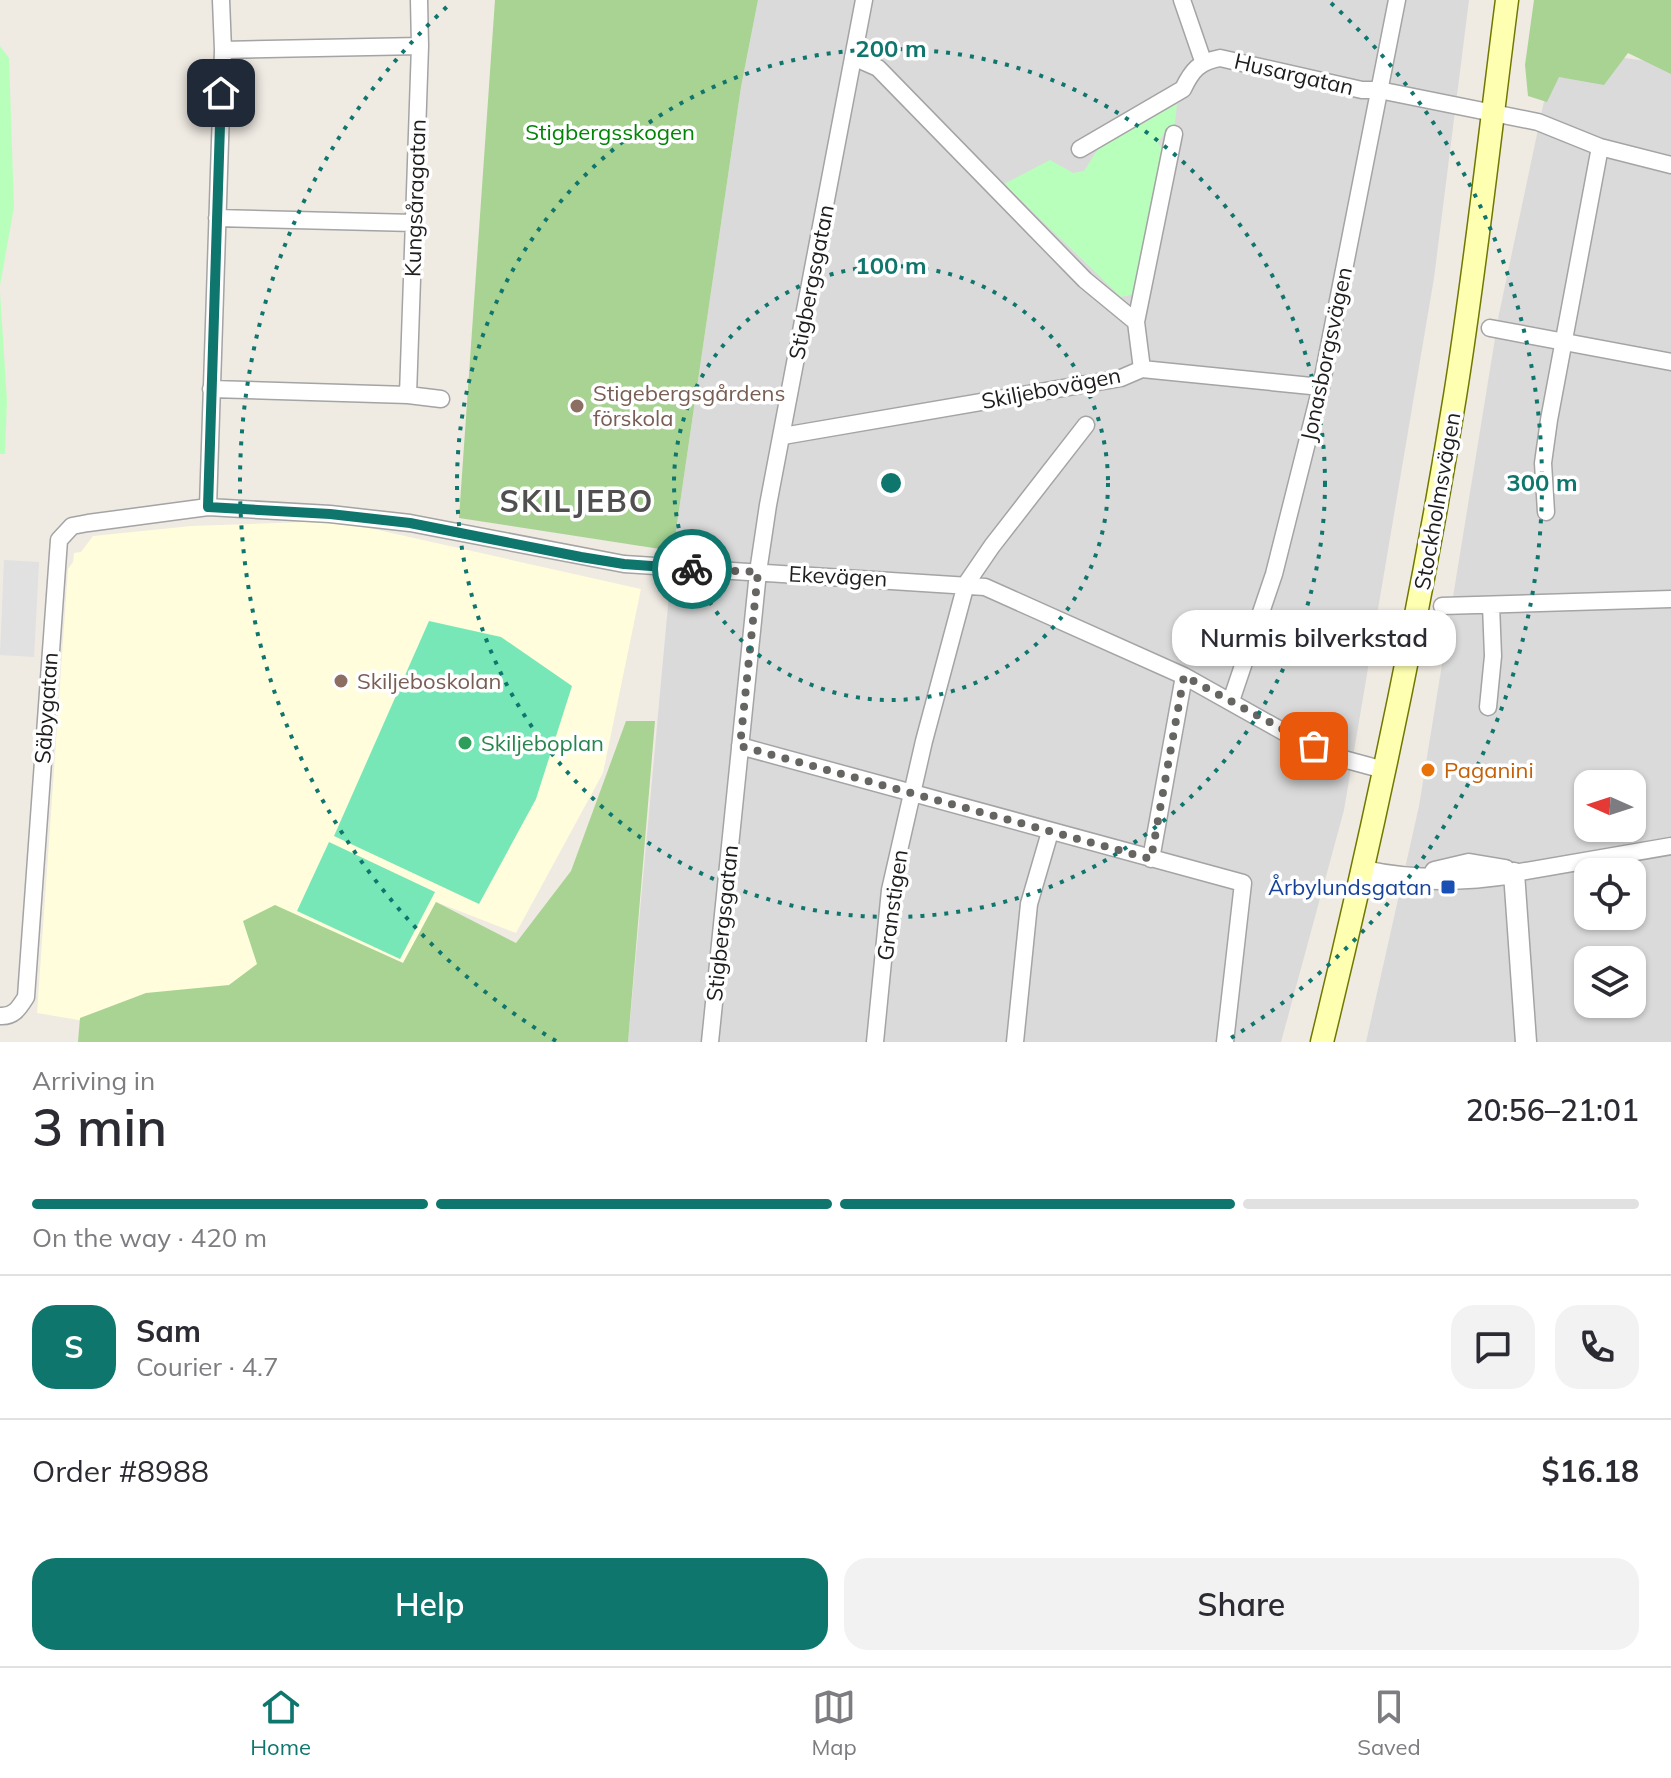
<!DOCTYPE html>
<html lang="en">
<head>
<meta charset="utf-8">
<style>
  :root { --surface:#fff; --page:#f2f2f3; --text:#2b2b33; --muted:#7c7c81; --line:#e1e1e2; --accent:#0f766e }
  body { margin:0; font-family:Mulish,sans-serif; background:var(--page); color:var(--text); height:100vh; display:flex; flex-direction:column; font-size:30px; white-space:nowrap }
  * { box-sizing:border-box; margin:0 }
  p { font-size:26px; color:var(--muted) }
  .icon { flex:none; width:44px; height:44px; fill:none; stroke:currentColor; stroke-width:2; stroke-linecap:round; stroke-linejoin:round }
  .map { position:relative; height:1042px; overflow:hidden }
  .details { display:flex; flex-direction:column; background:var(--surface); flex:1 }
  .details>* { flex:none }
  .needle { width:52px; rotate:273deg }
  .fabs { position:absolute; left:1574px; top:770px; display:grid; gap:16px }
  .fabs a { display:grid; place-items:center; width:72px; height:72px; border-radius:16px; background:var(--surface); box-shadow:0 2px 6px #0004; font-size:40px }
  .pin { position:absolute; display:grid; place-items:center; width:68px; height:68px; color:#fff; margin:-34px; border-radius:16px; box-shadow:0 4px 12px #0006 }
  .courier { position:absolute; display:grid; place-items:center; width:80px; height:80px; margin:-40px; border:6px solid #0f766e; border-radius:50%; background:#fff; color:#222; box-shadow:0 2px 10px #0007 }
  .bubble { position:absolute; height:56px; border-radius:24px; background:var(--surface); box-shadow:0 2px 6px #0004; font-size:26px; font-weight:600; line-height:56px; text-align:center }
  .summary em { font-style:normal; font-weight:600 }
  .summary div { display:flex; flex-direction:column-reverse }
  .summary { display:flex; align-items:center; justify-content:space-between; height:136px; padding:0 32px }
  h1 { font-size:52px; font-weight:600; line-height:60px }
  .bar { display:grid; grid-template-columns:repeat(4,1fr); gap:12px 8px; align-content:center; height:96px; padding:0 32px }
  .bar i { height:10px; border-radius:6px; background:var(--line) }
  .bar .selected { background:var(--accent) }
  .bar p { grid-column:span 4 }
  .line { display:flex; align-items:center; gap:20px; padding:0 32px; border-top:2px solid var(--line) }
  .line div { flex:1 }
  .round { display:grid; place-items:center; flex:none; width:84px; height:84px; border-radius:24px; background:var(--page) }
  .button { display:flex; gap:16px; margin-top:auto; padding:16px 32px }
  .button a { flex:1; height:92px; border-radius:24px; background:var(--accent); color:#fff; font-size:32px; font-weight:600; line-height:92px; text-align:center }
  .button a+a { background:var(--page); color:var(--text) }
  .dock { display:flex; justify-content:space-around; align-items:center; height:112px; border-top:2px solid var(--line); background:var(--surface); font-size:22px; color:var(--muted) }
  .dock a { display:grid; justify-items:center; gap:4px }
  .dock .selected { color:var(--accent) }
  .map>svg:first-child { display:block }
</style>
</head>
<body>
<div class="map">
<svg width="1671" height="1042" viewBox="0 0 1671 1042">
  <rect width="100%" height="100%" fill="#efeae2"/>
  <path fill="#dbdada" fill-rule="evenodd" d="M758,0H1469L1434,278L1344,810L1281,1042H628L673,551L741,87Z
    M1555,49L1671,64V1042H1366L1419,806L1499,314ZM1588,784H1632V828H1588ZM1588,872H1632V916H1588ZM1588,960H1632V1004H1588Z"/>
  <path fill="#fffddb" d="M338,521L641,589L603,773L516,933L436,902L403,963L287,911L258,967L229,985L132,1029L37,1013L68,569L73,562L74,553L81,552L93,536L191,526Z"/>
  <path fill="#a8d392" d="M495,0H758L741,87L673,551L459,518Z
    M1534,0H1671V74L1628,53L1604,85L1559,77L1547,102L1528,96L1525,65Z
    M626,721H655L628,1042H78L80,1018L146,993L229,985L257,964L243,921L275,905L403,963L436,902L516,943L571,871Z"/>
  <path fill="#b9ffbc" d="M0,46L9,58L14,207L0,286Z
    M1177,104L1174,130H1166L1158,143L1167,156L1136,294L1121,297L1004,184L1050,160L1073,173L1084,171L1098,149Z
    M0,292L7,401L5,454H0Z"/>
  <path fill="#77e7b7" d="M429,621L501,637L572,686L536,799L479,904L334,836Z
    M329,842L435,892L400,959L297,911Z"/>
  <path fill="#e1e1e1" d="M4,560L39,562L34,657L0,655Z"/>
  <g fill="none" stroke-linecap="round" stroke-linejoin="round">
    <defs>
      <path id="minor" d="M1182,0L1203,61
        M223,50L420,46
        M853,57L878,68L1085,280L1136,322
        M1080,149L1183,89C1192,70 1199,62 1220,58L1362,90H1379L1538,122L1600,147L1671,165
        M217,218L414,223
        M1490,328L1671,362
        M1142,369L1136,322L1174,134
        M211,389L408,395L441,399
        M408,395L420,46L419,0
        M783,436L1121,378L1142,369L1321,387
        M208,507L223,50L221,0
        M1546,512L1543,463L1549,420L1600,147
        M1442,606L1671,599
        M1231,701L1274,574L1321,387L1397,0
        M1488,707L1493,656L1491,605
        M740,746L1243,883L1225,1042
        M1151,859L1184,676
        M1514,873L1671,846
        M0,1016C14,1017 19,1008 26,997L59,540L72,526L88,523L208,507L330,514L410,523L624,564L985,587L1184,676L1291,736L1336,757L1384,770
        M710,1042L758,572L768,505L864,0
        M875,1042L890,890L924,741L966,584L992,546L1086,425
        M1015,1042L1029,904L1050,832"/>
      <path id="tertiary" d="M1364,871C1414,882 1464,881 1514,873
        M1435,872L1469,864L1505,870
        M1514,873L1526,1042"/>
      <path id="secondary" d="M1322,1042C1374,828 1420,613 1455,396C1476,265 1490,132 1507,0"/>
    </defs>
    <use href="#minor" stroke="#a4a4a4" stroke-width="19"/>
    <use href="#tertiary" stroke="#a4a4a4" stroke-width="23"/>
    <use href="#secondary" stroke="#707800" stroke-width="25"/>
    <use href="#minor" stroke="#fff" stroke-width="16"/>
    <use href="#tertiary" stroke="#fff" stroke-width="20"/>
    <use href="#secondary" stroke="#feffb0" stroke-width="22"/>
  </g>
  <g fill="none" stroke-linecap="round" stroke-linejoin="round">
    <path stroke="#666562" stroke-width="8" stroke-dasharray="0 14.4" d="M692,569L758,572L740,746L1151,859L1184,676L1314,746"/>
    <path stroke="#0f766e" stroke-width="10" d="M221,93L208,507L330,514L410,523L581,557L624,564L692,569"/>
  </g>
  <g fill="none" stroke="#0f766e" stroke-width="4" stroke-dasharray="4 8">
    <circle cx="891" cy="483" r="217"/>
    <circle cx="891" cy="483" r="434"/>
    <path d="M556 1041A651 651 0 0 1 451 3M1331 3A651 651 0 0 1 1226 1041"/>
  </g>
  <g fill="#8d6e63" stroke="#fff" stroke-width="3">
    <circle cx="577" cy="406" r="8"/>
    <circle cx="341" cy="681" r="8"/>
  </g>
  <circle fill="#2e9e5b" stroke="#fff" stroke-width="3" cx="465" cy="743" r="8"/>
  <circle fill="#e8710a" stroke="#fff" stroke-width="3" cx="1428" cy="770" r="8"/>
  <rect fill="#1a4fb4" stroke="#fff" stroke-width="3" x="1440" y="879" width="16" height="16" rx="4"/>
  <g text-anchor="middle" stroke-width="7" stroke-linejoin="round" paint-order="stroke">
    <g font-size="22" fill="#1d1d1d" stroke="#fff">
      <text transform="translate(1294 74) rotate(13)" y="8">Husargatan</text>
      <text transform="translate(415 198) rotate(-88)" y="8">Kungsåragatan</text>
      <text transform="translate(811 282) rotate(-79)" y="8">Stigbergsgatan</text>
      <text transform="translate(1326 354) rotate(-78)" y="8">Jonasborgsvägen</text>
      <text transform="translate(1051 388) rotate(-11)" y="8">Skiljebovägen</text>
      <text transform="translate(1437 501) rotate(-80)" y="8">Stockholmsvägen</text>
      <text transform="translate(838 576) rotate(3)" y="8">Ekevägen</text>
      <text transform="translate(46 708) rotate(-86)" y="8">Säbygatan</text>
      <text transform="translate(892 905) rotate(-82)" y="8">Granstigen</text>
      <text transform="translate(722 923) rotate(-84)" y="8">Stigbergsgatan</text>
    </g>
    <g font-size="22" fill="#008506" stroke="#fff">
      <text x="610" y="140">Stigbergsskogen</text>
    </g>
    <g font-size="22" fill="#785e54" stroke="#fff" text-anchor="start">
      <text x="593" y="401">Stigebergsgårdens<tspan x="593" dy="25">förskola</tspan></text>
      <text x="357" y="689">Skiljeboskolan</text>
    </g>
    <g font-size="22" fill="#27864d" stroke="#fff" text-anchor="start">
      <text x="481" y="751">Skiljeboplan</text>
    </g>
    <g font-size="22" fill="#c56008" stroke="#fff" text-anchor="start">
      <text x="1444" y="778">Paganini</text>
    </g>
    <g font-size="22" fill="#164399" stroke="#fff" text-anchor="end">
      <text x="1432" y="895">Årbylundsgatan</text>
    </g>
    <g font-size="30" font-weight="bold" letter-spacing="2" fill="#505050" stroke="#fff">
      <text x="577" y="512">SKILJEBO</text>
    </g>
  </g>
  <circle cx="891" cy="483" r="12" fill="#0f766e" stroke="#fff" stroke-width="4"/>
  <g font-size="24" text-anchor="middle" font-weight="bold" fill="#0f766e" stroke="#fff" stroke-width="7" stroke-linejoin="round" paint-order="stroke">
    <text x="891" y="57">200 m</text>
    <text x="891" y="274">100 m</text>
    <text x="1542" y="491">300 m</text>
  </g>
</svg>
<div class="fabs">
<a><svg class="needle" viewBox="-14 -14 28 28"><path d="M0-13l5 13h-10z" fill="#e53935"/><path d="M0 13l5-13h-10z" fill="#7c7c81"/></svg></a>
<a><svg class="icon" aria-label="locate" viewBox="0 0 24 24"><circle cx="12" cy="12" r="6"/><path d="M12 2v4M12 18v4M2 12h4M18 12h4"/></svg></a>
<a><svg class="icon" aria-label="layers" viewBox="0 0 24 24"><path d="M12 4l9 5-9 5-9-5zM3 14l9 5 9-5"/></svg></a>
</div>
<div class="pin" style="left:1314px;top:746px;background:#ea580c"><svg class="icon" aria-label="bag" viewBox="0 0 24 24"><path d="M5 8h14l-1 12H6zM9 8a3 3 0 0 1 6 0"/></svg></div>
<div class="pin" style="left:221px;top:93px;background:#1f2937"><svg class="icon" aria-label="home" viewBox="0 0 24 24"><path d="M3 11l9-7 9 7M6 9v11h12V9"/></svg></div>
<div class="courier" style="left:692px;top:569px"><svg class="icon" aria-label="bike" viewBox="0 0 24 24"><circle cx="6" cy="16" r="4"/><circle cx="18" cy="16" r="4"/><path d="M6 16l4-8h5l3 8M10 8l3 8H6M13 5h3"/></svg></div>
<div class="bubble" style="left:1172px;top:610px;width:284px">Nurmis bilverkstad</div>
</div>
<section class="details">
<div class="summary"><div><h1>3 min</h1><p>Arriving in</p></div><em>20:56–21:01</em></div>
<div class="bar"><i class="selected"></i><i class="selected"></i><i class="selected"></i><i></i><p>On the way · 420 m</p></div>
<div class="line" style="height:144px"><b class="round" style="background:var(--accent);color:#fff">S</b><div><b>Sam</b><p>Courier · 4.7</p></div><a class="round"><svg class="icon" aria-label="chat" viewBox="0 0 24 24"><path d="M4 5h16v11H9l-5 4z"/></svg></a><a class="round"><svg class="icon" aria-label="phone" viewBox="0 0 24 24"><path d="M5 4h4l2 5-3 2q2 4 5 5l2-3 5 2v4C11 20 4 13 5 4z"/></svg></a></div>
<div class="line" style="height:104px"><div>Order #8988</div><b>$16.18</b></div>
<div class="button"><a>Help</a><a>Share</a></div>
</section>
<nav class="dock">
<a class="selected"><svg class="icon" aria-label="home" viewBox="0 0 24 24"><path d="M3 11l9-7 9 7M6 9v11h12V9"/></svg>Home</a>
<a><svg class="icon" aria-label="map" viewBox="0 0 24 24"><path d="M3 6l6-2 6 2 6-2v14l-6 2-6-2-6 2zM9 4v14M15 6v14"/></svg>Map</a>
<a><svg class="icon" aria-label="saved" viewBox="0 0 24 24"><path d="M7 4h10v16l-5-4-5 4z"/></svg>Saved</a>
</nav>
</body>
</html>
